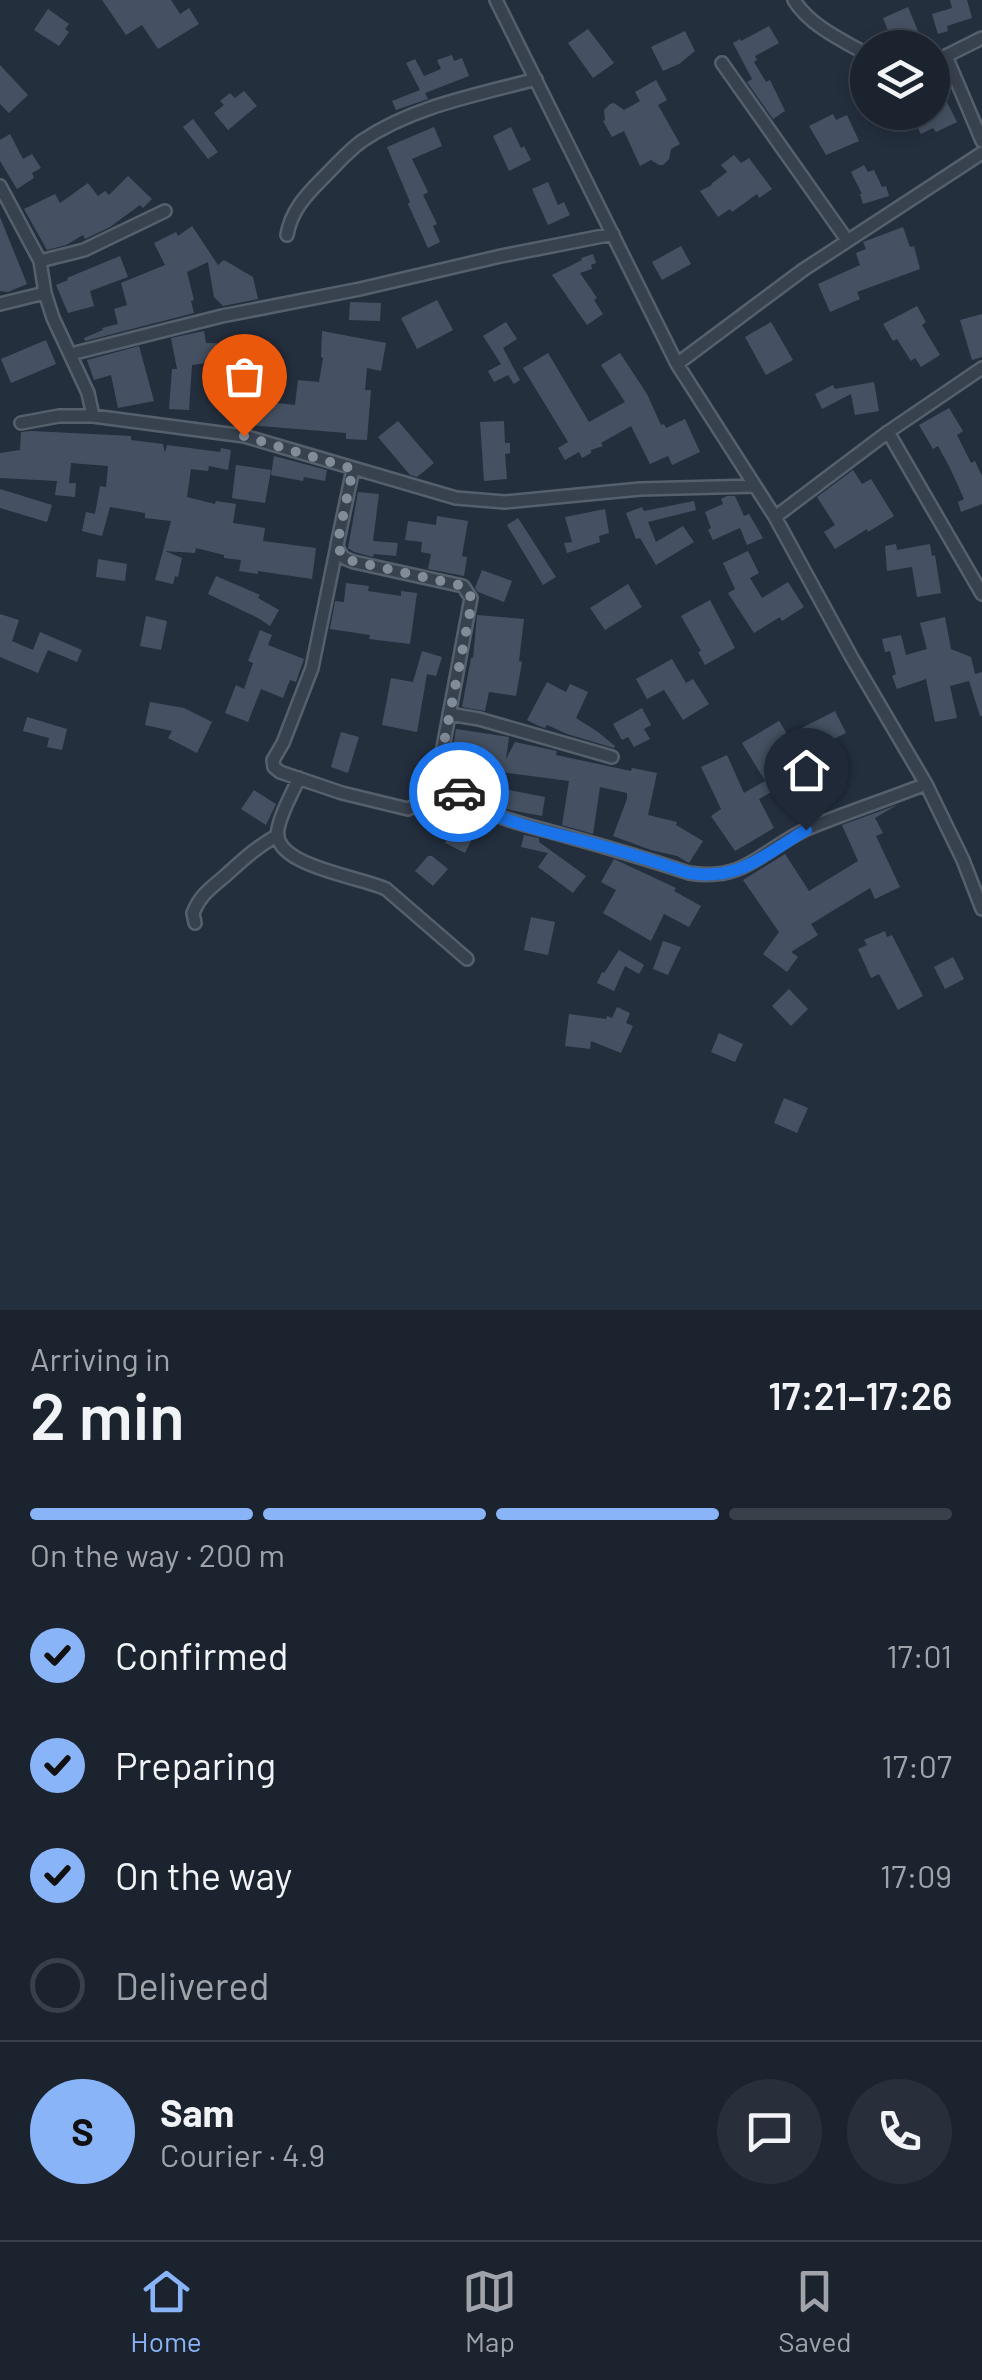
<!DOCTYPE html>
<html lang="en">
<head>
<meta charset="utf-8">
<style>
  :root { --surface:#1b232e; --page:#282f3a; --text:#f1f3f6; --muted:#a0a4aa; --line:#39404a; --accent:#8ab4f8 }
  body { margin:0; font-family:Barlow,sans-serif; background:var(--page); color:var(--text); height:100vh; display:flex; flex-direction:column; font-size:38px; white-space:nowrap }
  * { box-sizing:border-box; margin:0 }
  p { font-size:32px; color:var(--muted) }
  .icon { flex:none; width:55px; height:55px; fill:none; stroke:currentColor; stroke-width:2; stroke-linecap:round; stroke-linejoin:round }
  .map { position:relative; height:1310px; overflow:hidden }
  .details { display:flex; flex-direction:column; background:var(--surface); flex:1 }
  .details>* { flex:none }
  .tools { position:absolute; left:850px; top:30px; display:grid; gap:20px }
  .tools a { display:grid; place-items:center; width:100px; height:100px; border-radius:50%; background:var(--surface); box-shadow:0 5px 15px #0003,0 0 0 2px var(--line); font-size:50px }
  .pin { position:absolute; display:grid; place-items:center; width:85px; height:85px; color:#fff; margin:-102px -42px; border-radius:50% 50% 50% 0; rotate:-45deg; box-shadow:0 0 10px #0007 }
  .pin .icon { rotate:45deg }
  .courier { position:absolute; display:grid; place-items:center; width:100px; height:100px; margin:-50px; border:8px solid #1a73e8; border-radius:50%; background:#fff; color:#222; box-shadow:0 2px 12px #0007 }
  .overview em { font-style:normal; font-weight:600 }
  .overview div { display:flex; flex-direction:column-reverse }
  .overview { display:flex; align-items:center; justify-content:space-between; height:170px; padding:0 30px }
  h1 { font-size:65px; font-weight:600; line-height:75px }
  .bar { display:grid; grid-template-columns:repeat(4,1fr); gap:15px 10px; align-content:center; height:120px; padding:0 30px }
  .bar i { height:12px; border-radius:8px; background:var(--line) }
  .bar .current { background:var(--accent) }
  .bar p { grid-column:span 4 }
  .line { display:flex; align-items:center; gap:25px; padding:0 30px; border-top:2px solid var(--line) }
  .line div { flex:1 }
  .round { display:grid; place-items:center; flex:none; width:105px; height:105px; border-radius:52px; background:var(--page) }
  ol { padding:0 30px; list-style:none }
  li { display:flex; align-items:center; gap:30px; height:110px }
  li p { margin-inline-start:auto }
  li .icon { padding:10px; border-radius:50%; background:var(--accent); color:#111; stroke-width:4 }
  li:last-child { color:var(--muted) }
  li i { width:55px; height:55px; border:5px solid var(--line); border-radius:50% }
  .tab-bar { display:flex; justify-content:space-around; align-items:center; height:140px; border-top:2px solid var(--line); background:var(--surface); font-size:28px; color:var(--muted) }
  .tab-bar a { display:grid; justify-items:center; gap:5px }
  .tab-bar .current { color:var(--accent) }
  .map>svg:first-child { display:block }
</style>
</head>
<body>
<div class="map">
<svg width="982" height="1310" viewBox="0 0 982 1310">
  <rect width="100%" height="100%" fill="#242f3e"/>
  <path fill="#455162" d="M102,0H171L180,14L189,8L199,24L158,49L142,25L126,35Z
    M950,0H967L972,18L947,26L948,31L938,34L932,14L952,8Z
    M908,7L925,48H895L883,18Z
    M48,9L69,24L65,29L69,32L59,46L34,30Z
    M769,26L779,43L755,56L757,60L754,62L766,82L770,80L785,111L773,119L747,82L752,79L733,43L740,39L741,41Z
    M588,29L614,63L593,78L568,43Z
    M685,31L695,51L679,64L663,71L651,47Z
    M452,55L454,61L462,58L469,76L425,93L428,99L396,110L392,101L420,90L406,63L415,59L424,76L441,69L437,60Z
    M0,65L28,95L9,113L0,104Z
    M656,80L667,100L658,105L680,144L671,149L669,159L663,165H659L651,160L640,166L624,131L612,137L603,121L605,120L604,110L610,104L614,103L624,110L640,101L635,92Z
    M940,88L957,122L936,132L933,128L921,134L912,117L922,112H932V91Z
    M244,91L257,106L228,130L214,113L224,105L220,101L230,93L235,98Z
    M833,114L836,120L847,115L859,141L826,155L809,126Z
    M193,119L218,152L208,159L183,127Z
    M434,127L442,146L412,159L428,192L423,195L437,224L433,226L440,242L428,248L408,204L410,202L387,147Z
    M511,127L521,148L524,146L531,160L509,171L493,136Z
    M10,134L23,159L32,154L41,168L32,173L34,178L17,189L0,161V140Z
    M734,155L741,163L749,158L772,189L759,198L757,194L732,212L730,209L718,217L700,191L712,185L711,184L727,172L721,165Z
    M864,165L868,172L874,170L882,187L886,186L889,196L863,204L860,194H862L851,172Z
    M128,176L152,199L143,208L140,205L110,227L85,239L83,235L66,245L47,250L24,209L55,194L60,203L88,183L98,196L105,191L109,195Z
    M548,182L558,205L564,202L570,215L548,225L532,189Z
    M0,217L27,284L8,292L0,291Z
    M192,226L218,265L224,260L253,277L258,299L223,306L214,297L208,262L187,272L194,300L191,301L194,313L85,341L84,338L103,330L102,328L118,324L114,309L127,305L121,283L165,265L154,243L176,232L178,236Z
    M903,227L910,247L914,246L920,269L857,292L860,299L830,312L818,284L860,265L856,253L866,249L863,242Z
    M681,246L691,264L662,280L652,262Z
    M593,254L596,263L591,265L592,269L580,273L597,298L594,300L603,314L587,325L552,275L582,260L581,258Z
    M120,256L128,277L90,291L94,306L68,313L56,285L68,280L67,278Z
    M437,300L453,330L417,349L401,318Z
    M350,302L381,303L380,321L349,320Z
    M917,306L926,322L922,325L940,355L921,367L915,358L911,361L897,339L893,341L883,324Z
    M982,314V357L972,360L960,320Z
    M506,322L517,339L503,348L520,380L514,384L508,375L494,382L488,371L501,364L483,336Z
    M771,322L793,360L766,375L745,337Z
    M204,331L206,343L259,344L261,356L192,365L189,410L169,409L172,369H177L171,338Z
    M322,331L386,343L381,371L367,368L365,390H371L367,440L346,439V433L235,424L236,415L219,412L223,383L212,382L213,369L262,376L259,401L295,405L298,380L319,382L323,358L321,357Z
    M46,340L56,364L11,383L1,359Z
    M139,346L154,401L118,408L111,375L94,380L87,360Z
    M548,353L589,422L625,402L601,365L620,353L647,394L661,425L664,424L666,428L685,419L700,452L672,465L668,456L650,464L631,426L601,443L603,446L591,450V453L582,458L579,452L565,460L558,448L568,442L523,368Z
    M874,382L879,411L855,415L851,394L822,409L815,394L833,385L835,389Z
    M949,408L963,431L957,435L971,463L975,461L982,476V504L961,512L958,502L964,499L950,468L938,446L933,449L919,425Z
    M398,421L434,463L417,477L410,475L378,437Z
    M504,421L505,443H510V453L505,454L507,479L484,481L480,422Z
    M32,431L131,436V440L163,444L165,453L167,445L220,452L221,448L231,450L228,470L209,466L208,471L191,469L187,497L215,504L216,501L236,504L233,523L265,528L263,541L316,548L312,579L258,571V574L239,571L241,560L224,558V555L196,548L195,553L165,551L182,558L178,577L175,576L173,584L155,580L171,521L145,518V513L110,507L102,536L82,531L86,512L95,514L100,486L106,487L108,466L71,463L69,483H76L75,497L55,495L57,481L0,478V453L20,450L21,432Z
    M274,456L327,470L325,481L304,477L303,481L271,475Z
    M236,465L271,470L265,503L232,498Z
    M853,470L862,484L871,479L894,516L868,532L867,529L835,549L824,532L835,525L817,497Z
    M0,489L52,505L47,522L0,508Z
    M358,492L379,494L373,541L398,543L396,556L374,554L373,557L354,552L348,548Z
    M727,496H735L744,516L749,514L763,538L747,545L740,528L713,540L708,530L711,528L705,512L723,504L721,499Z
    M694,501L696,510L648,522L656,542L683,526L694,542L656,565L640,538L636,539L626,513L642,507L644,511Z
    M605,509L609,533L599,536L600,542L567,553L564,543L572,542L565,517Z
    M437,516L468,521L462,556L467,557L464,576L428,569L431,554L421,552L422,542L405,540L408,521L436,525Z
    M518,518L556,577L543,585L507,525Z
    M896,544L897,550L930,544L932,556L935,555L941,593L917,597L912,567L887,571L885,546Z
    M748,551L759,573L750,578L762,598L788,582L804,607L782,621L780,617L754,633L728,593L735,589L723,563Z
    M98,559L127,564L125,581L96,577Z
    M482,570L512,581L504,602L478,592L475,588Z
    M216,576L260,595L258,598L279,610L270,626L258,618L208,594Z
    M346,583L369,586L368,591L401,596V591L417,593L410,644L369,639L370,635L330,629L335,601L344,602Z
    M628,584L642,607L605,630L590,608Z
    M710,600L735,648L705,665L698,652L701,651L681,616Z
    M0,614L19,620L12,641L33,650L40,632L82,650L77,662L48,650L38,673L0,657Z
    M477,615L524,619L519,661L522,662L516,696L489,692L485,711L462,707L471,658H473Z
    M146,616L167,621L161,650L140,646Z
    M945,617L951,649L971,657L975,674L982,672V716H980L969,681L950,686L957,718L935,722L926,679L897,689L892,676L896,674L890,651L885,652L882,639L901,635L906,655L927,649L920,623Z
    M260,630L272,635L268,645L304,659L296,682L290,680L283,698L261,689L248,722L225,713L236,685L244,689L253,663L248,661Z
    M422,651L442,657L436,676L427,674L417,732L382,725L391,678L413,682Z
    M672,659L686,683L693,679L709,704L683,720L664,690L647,699L636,679Z
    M547,682L566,692L570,684L588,692L576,718L598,732L615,746L614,748L567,734L547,725L545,728L539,726L527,720Z
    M150,702L184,708L212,722L197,753L168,738L172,731L145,725Z
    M642,708L651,725L644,729L650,739L634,747L628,737L622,740L613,724Z
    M835,711L846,733L807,752L801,741L775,756L790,782L759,799L774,828L735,851L711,816L721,809L701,767L727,755L744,793L765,781L742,743L779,721L788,735Z
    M27,717L67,729L62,750L47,747L49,738L23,731Z
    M456,729L509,737L506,759L515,742L557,751L556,755L631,771L632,768L657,773L648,815L677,822L676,825L703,841L689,863L677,856L651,850L613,836L627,799V793L600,787L593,834L562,825L569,781L478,769L476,781L460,778L458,775L460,762L453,761L452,753Z
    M341,732L359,737L348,773L331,767Z
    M254,790L276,804L266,825L241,809Z
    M509,790L545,797L542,816L506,809Z
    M897,805L875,818L883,833L876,836L900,887L875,899L870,888L811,924L818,935L791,952L798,957L787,972L763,954L779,932L743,880L785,854L809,891L858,861L842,825Z
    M455,823L475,833L465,853L445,843Z
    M524,835L539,838V842L586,876L573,893L538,867L548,853L521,847Z
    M428,856H432L448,869L433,886L415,871Z
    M614,859L676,888L674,891L701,906L689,927L664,914L651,941L603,913L616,890L601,882Z
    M531,917L555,922L548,955L524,950Z
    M885,931L887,937L892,935L923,996L898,1010L879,974L871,978L858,949L867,945L864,940Z
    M663,941L681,947L668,975L653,969Z
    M619,950L644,965L639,974L625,966L614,991L597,983L602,972L604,973Z
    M953,957L964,979L945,989L934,967Z
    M789,989L808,1009L791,1026L772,1006Z
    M617,1007L630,1013L626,1023L633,1026L621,1053L591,1041L590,1049L565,1046L569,1014L606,1019L607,1016L612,1018Z
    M719,1033L743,1044L735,1062L711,1052Z
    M784,1098L808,1108L797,1133L774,1123Z"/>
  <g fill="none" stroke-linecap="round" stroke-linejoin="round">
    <defs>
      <path id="street" d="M496,0L677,364L775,517L852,658L926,784L963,860L982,909
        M794,0C810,26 842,40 868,55
        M946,56L982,141
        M722,63L847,240
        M932,63L982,38
        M0,186L40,261L45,293L53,318L88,393L93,416
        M287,235C291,211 306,195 323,178C336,165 348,151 362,141C413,106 478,95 536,79
        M40,261L84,250L165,211
        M0,304L45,293
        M71,354L222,316L360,289L501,256L613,234
        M677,364L803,270L982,153
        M21,423L59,416H93L244,436L456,498L505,502L640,489L755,486
        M888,432L982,594
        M353,469L337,545C340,556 344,559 354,562L463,586L471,598L442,753C444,772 451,788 467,800C496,820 536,827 570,837C610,848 650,860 689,873C747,882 762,849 809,828C848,812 888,799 926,784
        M775,517L888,432L982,368
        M337,546L312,668L283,743L273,760L274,767L280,772L342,793L408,809C428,801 433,776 441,757
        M449,714L479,719L612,757
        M299,778C292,794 281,812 278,829C270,866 362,877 386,889L467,959
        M195,923L193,913C200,895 211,888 225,876C244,859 255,848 278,835"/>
    </defs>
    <use href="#street" stroke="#565f6c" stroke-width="16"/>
    <use href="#street" stroke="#38414e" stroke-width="11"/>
  </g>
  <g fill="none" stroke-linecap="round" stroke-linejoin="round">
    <path stroke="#828b98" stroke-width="10" stroke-dasharray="0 18" d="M244,436L353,469L337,545L344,559L463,586C470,593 472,597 471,607L442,753L443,770L459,792"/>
    <path stroke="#1a73e8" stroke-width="12" d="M459,792C489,822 557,833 598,845C629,853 659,863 689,873C739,881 765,855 806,830"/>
  </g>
</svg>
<div class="tools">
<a><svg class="icon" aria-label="layers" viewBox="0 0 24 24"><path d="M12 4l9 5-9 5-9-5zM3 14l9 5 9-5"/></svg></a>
</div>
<div class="pin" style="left:244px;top:436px;background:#ea580c"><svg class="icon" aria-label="bag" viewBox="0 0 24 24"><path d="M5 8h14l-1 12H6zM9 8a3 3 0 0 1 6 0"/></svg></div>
<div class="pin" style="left:806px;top:830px;background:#1f2937"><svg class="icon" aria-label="home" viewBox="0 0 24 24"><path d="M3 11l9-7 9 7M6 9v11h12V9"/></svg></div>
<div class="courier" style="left:459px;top:792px"><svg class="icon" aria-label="car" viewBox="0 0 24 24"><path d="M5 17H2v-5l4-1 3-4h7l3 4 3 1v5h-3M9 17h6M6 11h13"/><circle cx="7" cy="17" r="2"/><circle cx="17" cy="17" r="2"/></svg></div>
</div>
<section class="details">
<div class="overview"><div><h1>2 min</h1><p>Arriving in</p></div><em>17:21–17:26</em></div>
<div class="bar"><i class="current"></i><i class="current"></i><i class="current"></i><i></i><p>On the way · 200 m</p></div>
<ol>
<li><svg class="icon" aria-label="check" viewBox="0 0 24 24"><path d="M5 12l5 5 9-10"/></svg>Confirmed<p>17:01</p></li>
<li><svg class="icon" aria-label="check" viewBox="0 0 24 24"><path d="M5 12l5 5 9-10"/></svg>Preparing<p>17:07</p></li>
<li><svg class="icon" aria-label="check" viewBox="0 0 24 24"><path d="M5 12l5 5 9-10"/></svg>On the way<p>17:09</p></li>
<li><i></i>Delivered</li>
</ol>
<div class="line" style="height:180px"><b class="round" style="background:var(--accent);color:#111">S</b><div><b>Sam</b><p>Courier · 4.9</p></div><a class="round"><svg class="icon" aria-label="chat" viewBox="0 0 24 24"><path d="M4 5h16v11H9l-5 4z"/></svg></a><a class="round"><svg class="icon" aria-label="phone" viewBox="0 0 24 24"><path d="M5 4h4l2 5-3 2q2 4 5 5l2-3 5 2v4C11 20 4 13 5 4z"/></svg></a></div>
</section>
<nav class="tab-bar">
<a class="current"><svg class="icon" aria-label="home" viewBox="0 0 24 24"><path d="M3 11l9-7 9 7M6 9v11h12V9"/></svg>Home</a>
<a><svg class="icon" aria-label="map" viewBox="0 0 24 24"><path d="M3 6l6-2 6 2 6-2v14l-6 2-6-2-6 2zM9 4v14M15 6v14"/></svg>Map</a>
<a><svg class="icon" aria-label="saved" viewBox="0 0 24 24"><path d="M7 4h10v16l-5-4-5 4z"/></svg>Saved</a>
</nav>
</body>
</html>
